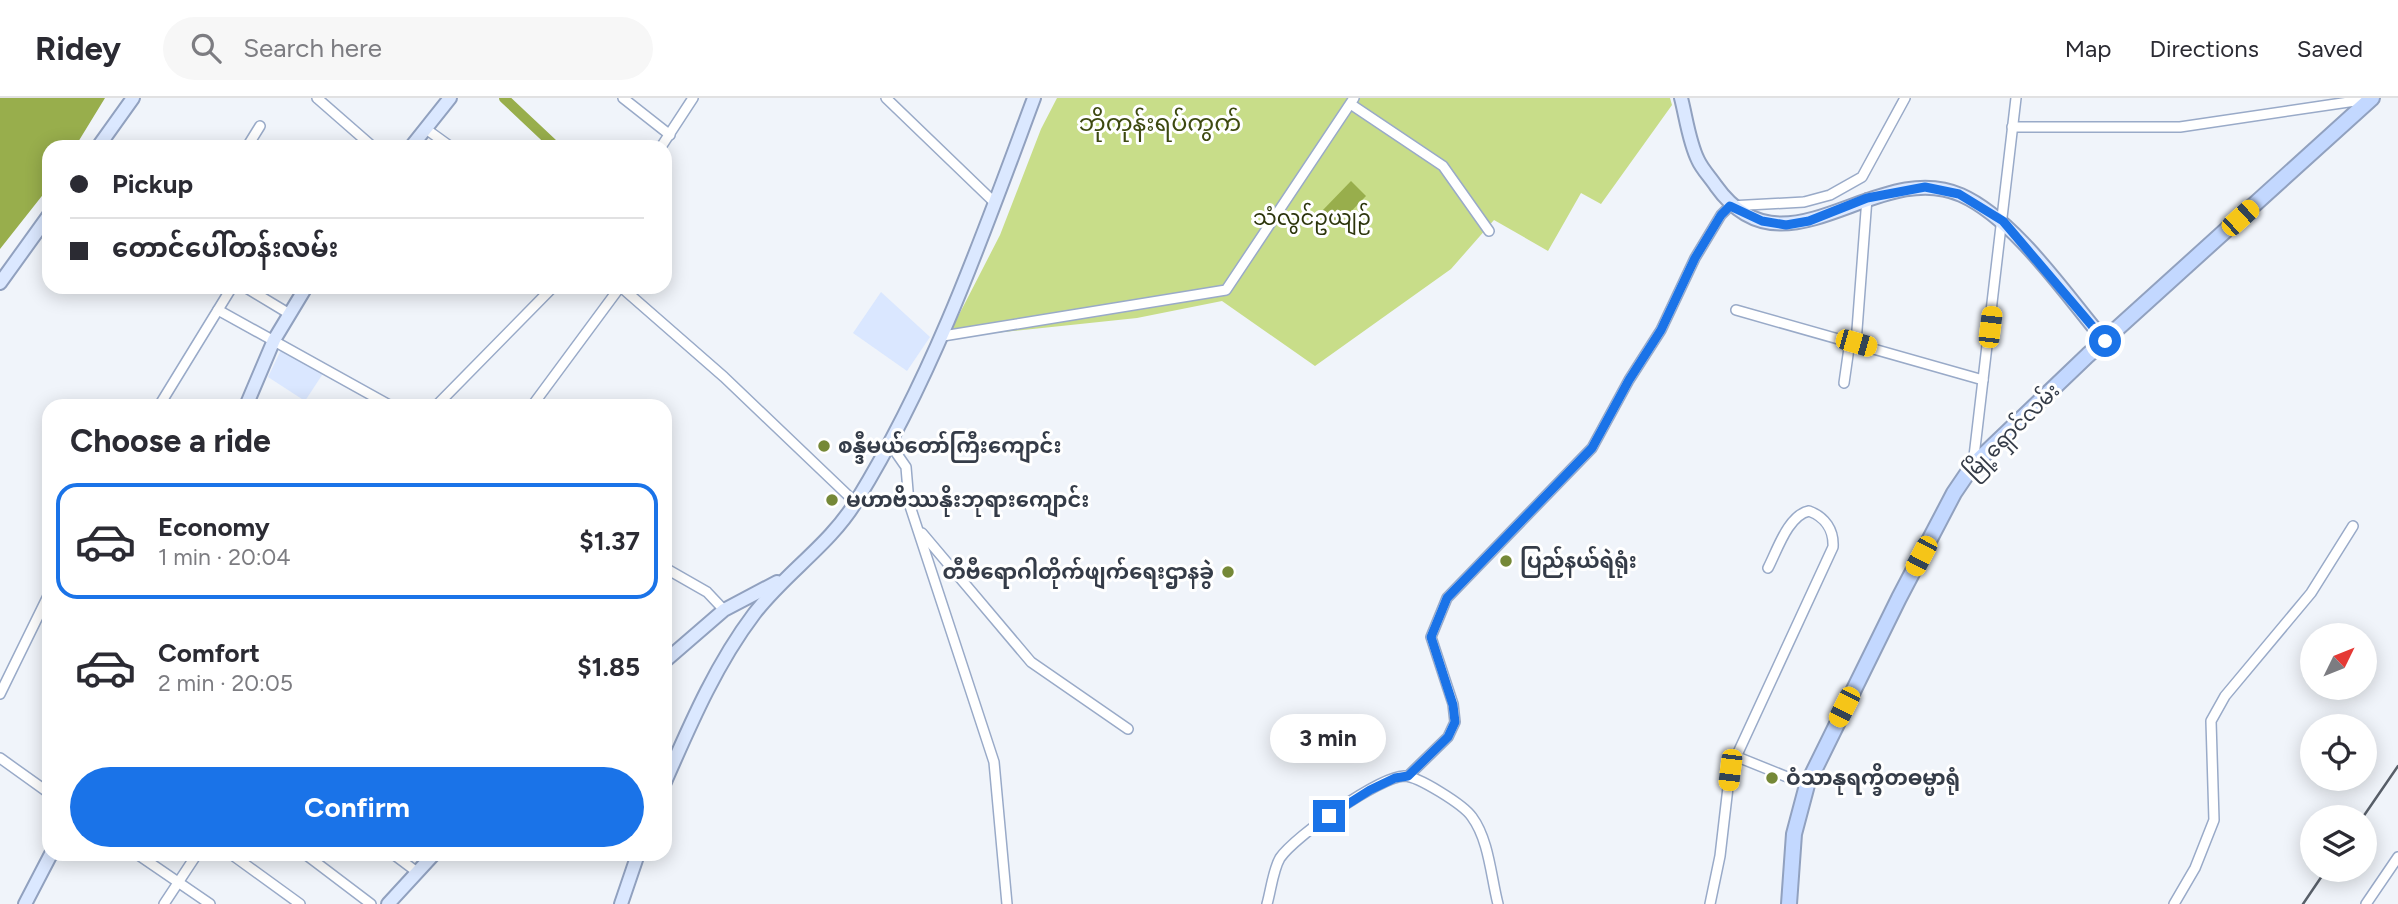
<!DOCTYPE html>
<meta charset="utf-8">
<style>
:root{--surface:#fff;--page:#f7f7f7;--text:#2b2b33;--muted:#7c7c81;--line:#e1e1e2;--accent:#1a73e8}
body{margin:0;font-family:Figtree,"Noto Sans Myanmar",sans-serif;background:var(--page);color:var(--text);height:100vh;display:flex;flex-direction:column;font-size:26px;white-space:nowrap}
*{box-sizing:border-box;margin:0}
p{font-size:23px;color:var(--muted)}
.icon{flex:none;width:38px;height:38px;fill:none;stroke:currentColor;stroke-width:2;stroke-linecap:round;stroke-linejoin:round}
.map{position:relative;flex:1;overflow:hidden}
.drawer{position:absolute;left:42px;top:301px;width:630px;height:462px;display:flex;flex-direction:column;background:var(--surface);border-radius:21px;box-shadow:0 4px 18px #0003}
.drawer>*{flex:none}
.hud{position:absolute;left:42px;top:42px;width:630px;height:154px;border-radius:21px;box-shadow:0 4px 18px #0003;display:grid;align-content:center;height:154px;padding:0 28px;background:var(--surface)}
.needle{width:46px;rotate:47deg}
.fabs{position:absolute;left:2300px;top:525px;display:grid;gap:14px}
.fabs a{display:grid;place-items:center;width:77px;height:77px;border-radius:50%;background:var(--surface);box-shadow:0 4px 18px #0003;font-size:35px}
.end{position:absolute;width:32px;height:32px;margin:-16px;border:9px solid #1a73e8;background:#fff;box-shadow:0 0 0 4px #fff}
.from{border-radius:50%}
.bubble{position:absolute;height:49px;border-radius:24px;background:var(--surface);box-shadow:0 4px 18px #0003;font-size:23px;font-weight:700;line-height:49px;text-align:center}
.car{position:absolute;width:21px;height:42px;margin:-21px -10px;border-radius:9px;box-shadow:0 0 5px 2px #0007;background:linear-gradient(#f5c518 24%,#345 0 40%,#f5c518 0 76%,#345 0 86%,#f5c518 0)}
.hud b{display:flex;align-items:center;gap:24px;height:66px;font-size:26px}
.hud b+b{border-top:2px solid var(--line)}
.hud i{width:18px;height:18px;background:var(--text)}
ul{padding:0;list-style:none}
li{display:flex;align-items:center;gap:21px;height:116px;margin:0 14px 10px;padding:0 14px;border:4px solid transparent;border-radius:21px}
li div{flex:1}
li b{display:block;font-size:26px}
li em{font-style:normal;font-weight:700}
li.active{border-color:var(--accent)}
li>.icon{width:63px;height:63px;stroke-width:1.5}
h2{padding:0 28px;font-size:32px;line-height:84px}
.button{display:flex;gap:14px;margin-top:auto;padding:14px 28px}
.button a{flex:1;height:80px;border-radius:42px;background:var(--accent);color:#fff;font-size:28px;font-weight:700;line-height:80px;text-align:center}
header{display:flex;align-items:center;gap:42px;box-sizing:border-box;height:98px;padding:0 35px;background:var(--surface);border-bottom:2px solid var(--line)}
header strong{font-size:33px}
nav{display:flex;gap:38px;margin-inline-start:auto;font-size:24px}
.search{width:490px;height:63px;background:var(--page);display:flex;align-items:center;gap:18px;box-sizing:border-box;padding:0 24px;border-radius:38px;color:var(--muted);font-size:26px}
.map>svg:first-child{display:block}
</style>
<header>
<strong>Ridey</strong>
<div class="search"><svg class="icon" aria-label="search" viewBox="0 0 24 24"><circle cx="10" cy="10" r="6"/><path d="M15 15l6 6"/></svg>Search here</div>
<nav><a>Map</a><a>Directions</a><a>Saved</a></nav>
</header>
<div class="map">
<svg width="2398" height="806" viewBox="0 0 2398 806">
<rect width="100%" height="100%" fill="#f0f4fa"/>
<!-- built -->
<g fill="#dae7ff">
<polygon points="881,194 930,239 907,273 853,235"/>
<polygon points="281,252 324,274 305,303 268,279"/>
</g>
<!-- green -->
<polygon fill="#c8dd89" points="1057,0 1670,0 1672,7 1601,106 1581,95 1548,153 1494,122 1451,171 1315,268 1222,203 1137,220 947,240 1000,137 1041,31"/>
<!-- water -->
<g fill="#98ae4c">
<polygon points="0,0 105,0 75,49 49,49 49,89 0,151"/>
<polygon points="1351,83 1366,98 1335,130 1320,115"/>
</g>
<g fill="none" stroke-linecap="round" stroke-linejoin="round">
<!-- canal -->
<polyline stroke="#98ae4c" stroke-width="10" points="504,0 556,49"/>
<!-- minor casing -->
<g stroke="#99aac8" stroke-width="12">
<g id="minor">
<polyline points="317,0 373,49"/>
<polyline points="623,0 670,37"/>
<polyline points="886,0 995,105"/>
<polyline points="1352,7 1443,68 1489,133"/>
<polyline points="2012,29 2180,29 2369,1"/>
<polyline points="426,31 451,49"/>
<polyline points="247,49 260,28"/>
<polyline points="661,49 693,0"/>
<polyline points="245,189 288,215"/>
<polyline points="621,189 724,279 856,405"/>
<polyline points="218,212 391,308"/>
<polyline points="1736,212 1983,282"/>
<polyline points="943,238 1226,192 1354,0"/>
<polyline points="1856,245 1867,100"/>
<polyline points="1844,285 1850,243"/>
<polyline points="159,308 232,189"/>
<polyline points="436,308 553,189"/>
<polyline points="532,308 620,189"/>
<polyline points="890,346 906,369 909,405 994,664 1007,806"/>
<polyline points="1973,367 2016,0"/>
<polyline points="922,435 1031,564 1128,631"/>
<polyline points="665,470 707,494 724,512"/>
<polyline points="0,596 49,496"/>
<polyline points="1735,658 1807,687"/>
<polyline points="0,660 49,695"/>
<polyline points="1408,678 1448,639 1455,624 1453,606 1431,539 1447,500 1592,350 1629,282 1661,232 1695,160 1721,117 1730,108 1804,104 1830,97 1862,79 1905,0"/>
<polyline points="137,756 210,806"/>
<polyline points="231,756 300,806"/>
<polyline points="305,756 371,806"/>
<polyline points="393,756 417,774"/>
<polyline points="164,806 197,756"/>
<path d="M1267 806C1271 792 1273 772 1280 760 1295 738 1379 679 1404 678 1418 678 1464 707 1472 719 1489 742 1491 779 1498 806"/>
<path d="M1710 806 1720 758 1730 672 1833 449C1834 432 1825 419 1809 413 1788 417 1777 453 1768 470"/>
<polyline points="2174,806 2195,770 2214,722 2211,623 2225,598 2311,495 2353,428"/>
<polyline points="2366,806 2398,759"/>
</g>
</g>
<!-- major casing -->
<g stroke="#91a1bf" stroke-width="16">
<g id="major">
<path d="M1681 0C1686 19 1689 44 1698 62 1702 71 1710 79 1716 88 1785 185 1876 59 1961 97 2015 121 2066 197 2105 243"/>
<polyline points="98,49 133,0"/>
<polyline points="411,49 450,0"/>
<polyline points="0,185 49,117"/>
<polyline points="246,308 274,242 306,189"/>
<polyline points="665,563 724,512 777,484"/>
<path d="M665 684C690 627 716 566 754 516 785 475 830 447 857 402 934 277 983 137 1034 0"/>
<polyline points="25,806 51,756"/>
<polyline points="388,806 434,756"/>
<polyline points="621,806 638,756"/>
</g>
</g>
<!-- highway casing -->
<g stroke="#91a1bf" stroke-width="18">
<polyline id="highway" points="1789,806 1794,736 1807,687 1899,500 1954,395 1973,367 2088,257 2372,0"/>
</g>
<!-- minor -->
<use href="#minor" stroke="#fff" stroke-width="9"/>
<!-- major -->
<use href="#major" stroke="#dbe8ff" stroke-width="12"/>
<!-- highway -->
<use href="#highway" stroke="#c3d8ff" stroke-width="14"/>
<!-- rail -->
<g stroke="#585f69" stroke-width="2.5">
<polyline points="2363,719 2398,668"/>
<polyline points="2303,806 2326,772"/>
</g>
</g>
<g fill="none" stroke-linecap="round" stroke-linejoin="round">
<!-- route -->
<polyline stroke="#1a73e8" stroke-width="9" points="1329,718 1370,692 1395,680 1408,678 1448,639 1455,624 1453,607 1431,539 1447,500 1592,350 1629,282 1661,232 1695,160 1721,117 1730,108 1762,123 1786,127 1809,123 1867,100 1925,89 1959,96 2003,123 2105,243"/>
</g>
<!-- markers -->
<g fill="#758837" stroke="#fff" stroke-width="2.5">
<circle cx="824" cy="348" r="7"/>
<circle cx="832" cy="402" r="7"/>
<circle cx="1506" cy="463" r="7"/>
<circle cx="1228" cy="474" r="7"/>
<circle cx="1772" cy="680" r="7"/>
</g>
<g text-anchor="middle" stroke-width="6" stroke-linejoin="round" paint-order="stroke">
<!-- park labels -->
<g font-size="21" fill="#2c350b" stroke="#fff">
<text x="1312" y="127">သံလွင်ဥယျဉ်</text>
</g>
<!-- street labels -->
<g font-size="21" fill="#353c48" stroke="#fff">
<text transform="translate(2012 333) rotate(-45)" y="7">မြို့ရှောင်လမ်း</text>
</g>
<!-- poi labels -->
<g font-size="21" font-weight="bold" fill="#353c48" stroke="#fff" text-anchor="start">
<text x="838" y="355">စန္ဒီမယ်တော်ကြီးကျောင်း</text>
<text x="846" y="409">မဟာဗိဿနိုးဘုရားကျောင်း</text>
<text x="1520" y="470">ပြည်နယ်ရဲရုံး</text>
<text x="1214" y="481" text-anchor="end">တီဗီရောဂါတိုက်ဖျက်ရေးဌာနခွဲ</text>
<text x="1786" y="687">ဝံသာနုရက္ခိတဓမ္မာရုံ</text>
</g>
<!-- quarter labels -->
<g font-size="24" fill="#3d4910" stroke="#fff">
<text x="1160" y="33">ဘိုကုန်းရပ်ကွက်</text>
</g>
</g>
</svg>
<div class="fabs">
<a><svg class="needle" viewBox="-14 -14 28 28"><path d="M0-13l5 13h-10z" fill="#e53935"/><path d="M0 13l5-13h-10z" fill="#7c7c81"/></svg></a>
<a><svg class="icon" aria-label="locate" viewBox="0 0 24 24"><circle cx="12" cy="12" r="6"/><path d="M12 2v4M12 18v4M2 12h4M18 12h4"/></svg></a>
<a><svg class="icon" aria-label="layers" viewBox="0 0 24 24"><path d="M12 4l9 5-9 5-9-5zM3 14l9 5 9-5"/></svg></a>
</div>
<i class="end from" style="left:2105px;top:243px"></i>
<i class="end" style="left:1329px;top:718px"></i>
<div class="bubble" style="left:1270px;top:616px;width:116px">3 min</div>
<i class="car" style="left:2240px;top:120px;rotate:48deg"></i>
<i class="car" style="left:1990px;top:229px;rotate:7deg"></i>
<i class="car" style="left:1856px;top:245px;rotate:106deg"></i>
<i class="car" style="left:1921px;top:458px;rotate:208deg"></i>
<i class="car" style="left:1844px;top:609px;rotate:207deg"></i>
<i class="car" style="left:1730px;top:672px;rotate:187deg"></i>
<div class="hud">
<b><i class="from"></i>Pickup</b>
<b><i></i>တောင်ပေါ်တန်းလမ်း</b>
</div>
<section class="drawer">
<h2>Choose a ride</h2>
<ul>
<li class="active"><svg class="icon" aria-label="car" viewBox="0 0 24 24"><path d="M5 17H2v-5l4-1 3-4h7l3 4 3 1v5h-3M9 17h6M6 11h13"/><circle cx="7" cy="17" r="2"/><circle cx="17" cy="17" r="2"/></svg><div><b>Economy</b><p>1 min · 20:04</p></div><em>$1.37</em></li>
<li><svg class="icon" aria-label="car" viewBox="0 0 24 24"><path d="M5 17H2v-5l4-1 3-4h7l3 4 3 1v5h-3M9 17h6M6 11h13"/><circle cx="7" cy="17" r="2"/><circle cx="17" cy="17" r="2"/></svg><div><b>Comfort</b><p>2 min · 20:05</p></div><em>$1.85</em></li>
</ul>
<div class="button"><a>Confirm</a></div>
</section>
</div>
